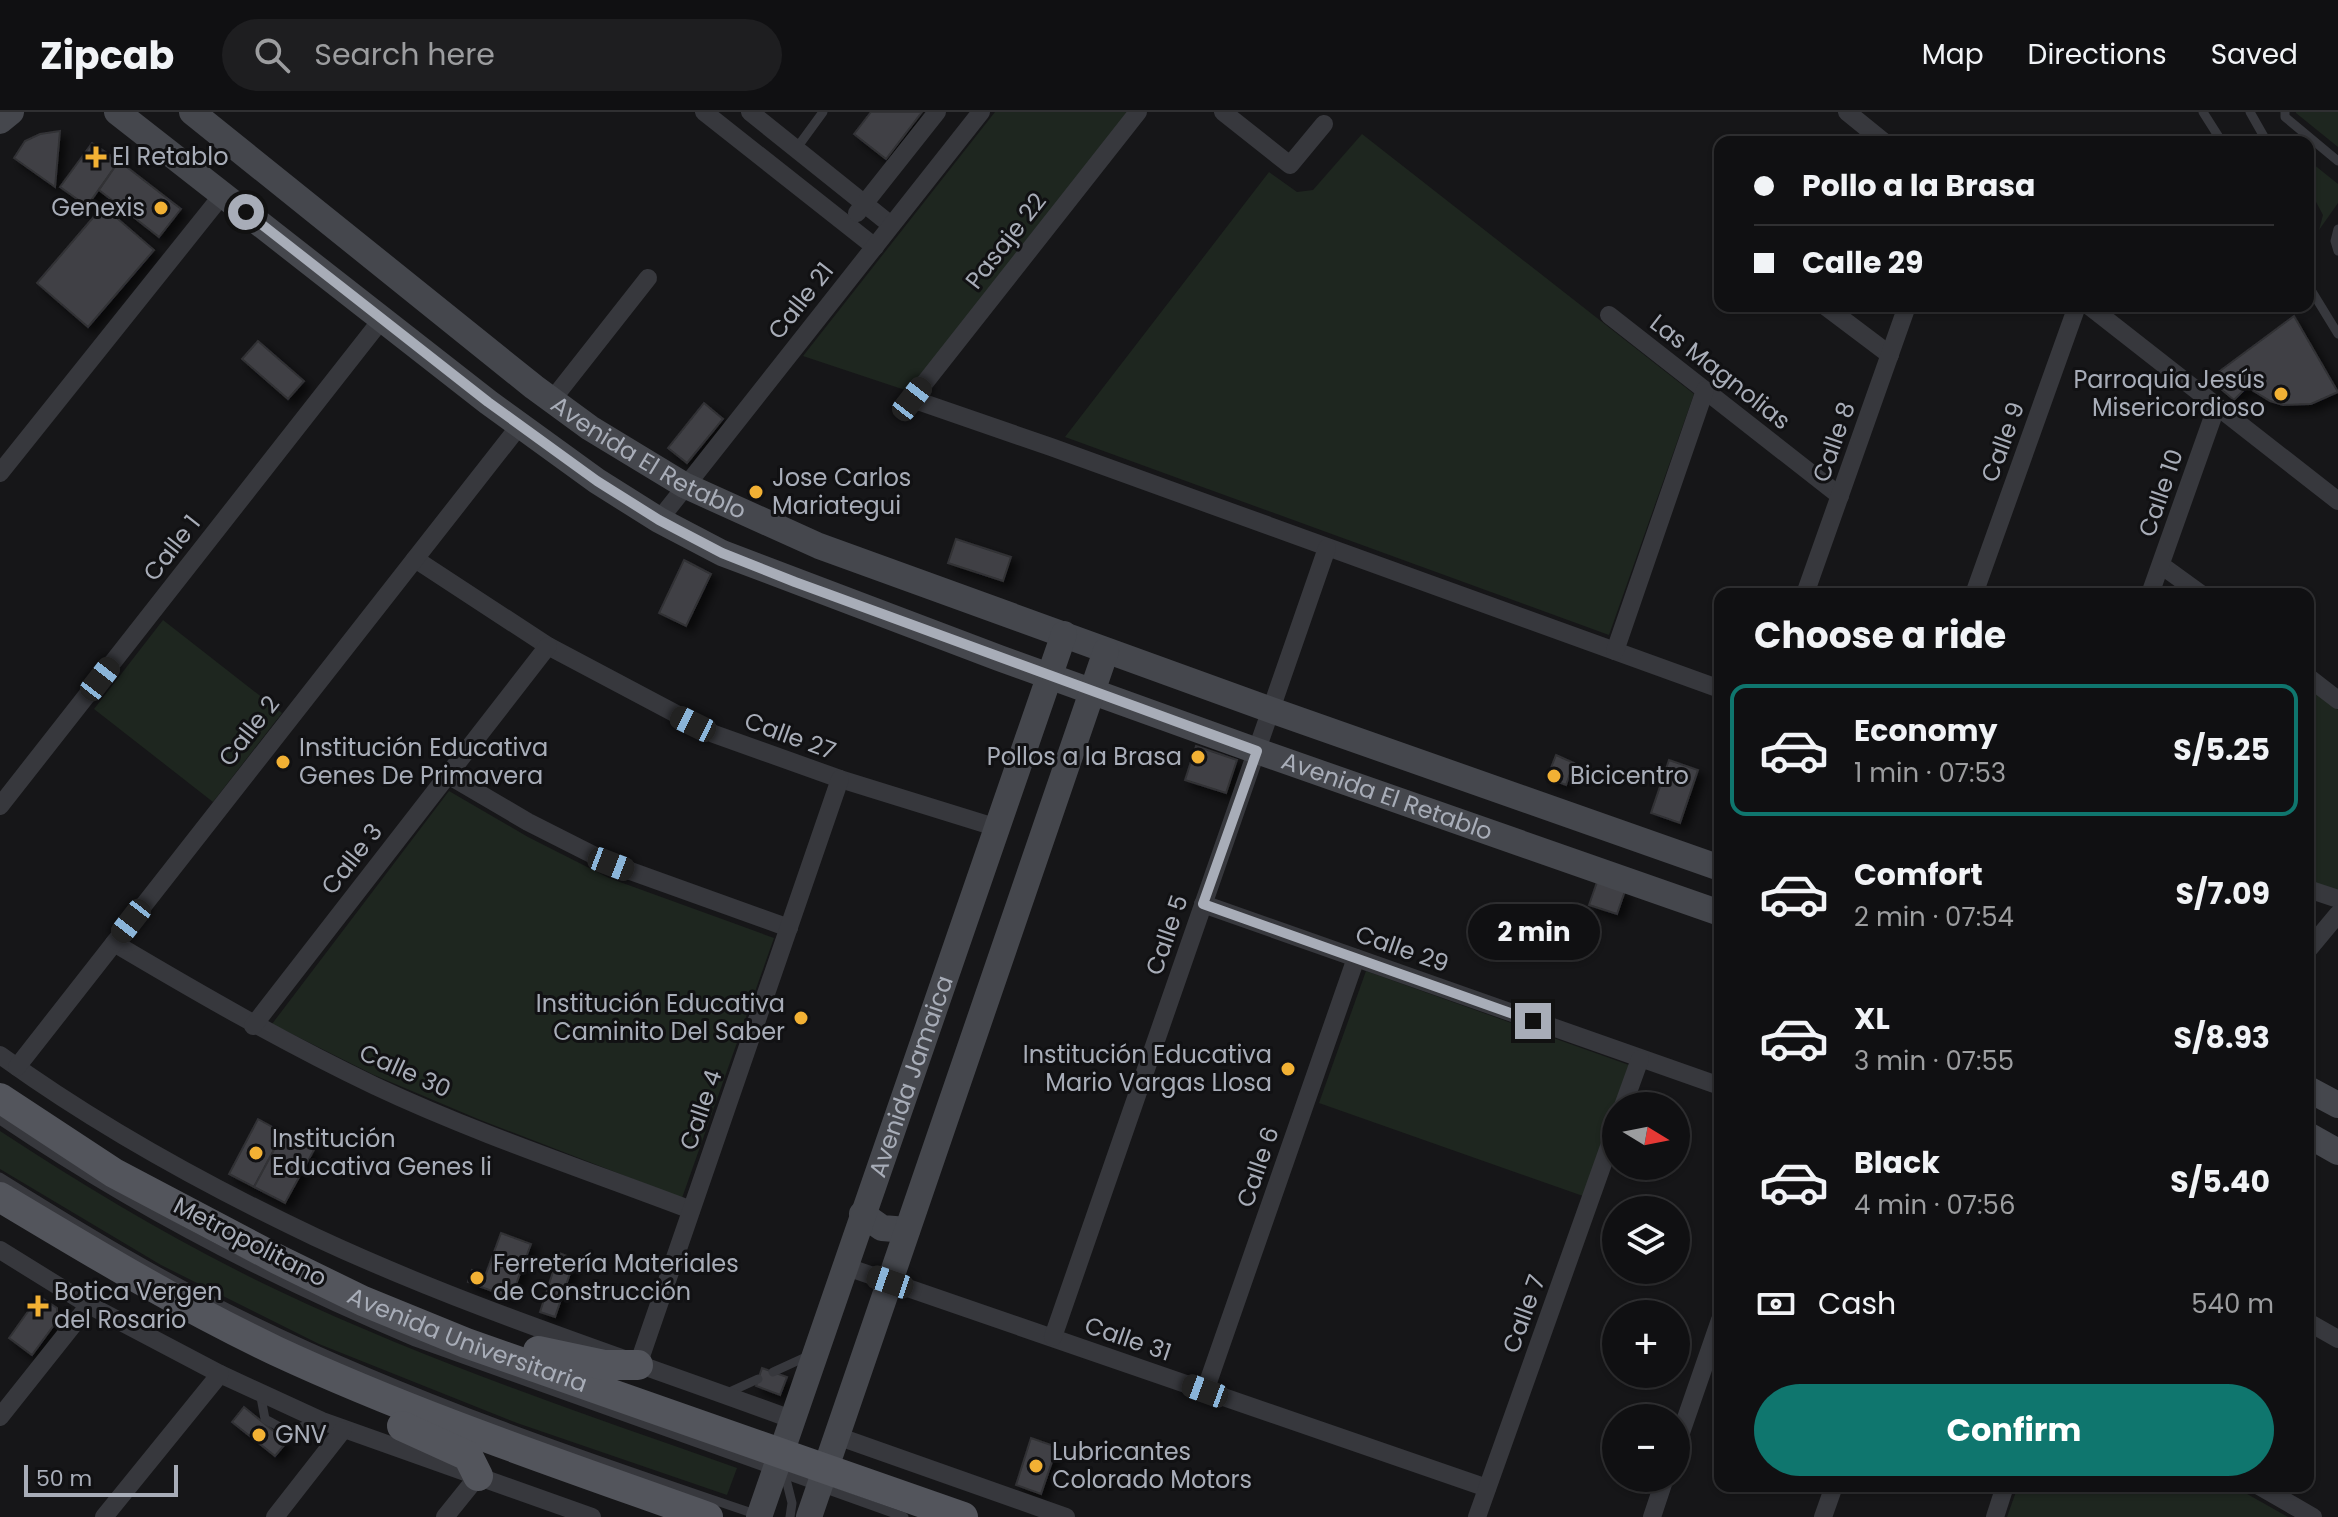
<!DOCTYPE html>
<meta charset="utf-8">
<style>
:root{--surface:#101012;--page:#1e1e20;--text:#f1f3f6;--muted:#9c9d9f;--line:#303032;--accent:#0f766e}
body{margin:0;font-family:Poppins,sans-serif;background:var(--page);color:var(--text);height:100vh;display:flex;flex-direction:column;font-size:30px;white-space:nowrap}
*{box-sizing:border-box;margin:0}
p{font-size:26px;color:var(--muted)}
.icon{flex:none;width:44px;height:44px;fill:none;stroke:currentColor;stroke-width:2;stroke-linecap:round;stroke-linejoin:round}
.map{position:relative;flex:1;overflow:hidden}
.sheet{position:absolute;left:1714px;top:476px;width:600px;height:904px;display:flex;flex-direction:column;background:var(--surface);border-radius:16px;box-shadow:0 2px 6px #0004,0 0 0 2px var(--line)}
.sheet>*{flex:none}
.guide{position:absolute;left:1714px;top:24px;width:600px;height:176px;border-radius:16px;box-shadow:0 2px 6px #0004,0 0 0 2px var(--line);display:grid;align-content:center;height:176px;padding:0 40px;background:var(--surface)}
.needle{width:52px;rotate:100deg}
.controls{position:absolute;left:1602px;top:980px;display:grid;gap:16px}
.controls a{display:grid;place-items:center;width:88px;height:88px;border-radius:50%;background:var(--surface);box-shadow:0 2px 6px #0004,0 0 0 2px var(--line);font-size:40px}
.scale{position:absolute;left:24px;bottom:20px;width:154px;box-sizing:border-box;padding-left:8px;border:4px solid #a8adb8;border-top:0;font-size:22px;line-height:28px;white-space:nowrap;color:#a8adb8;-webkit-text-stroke:6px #111113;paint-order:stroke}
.end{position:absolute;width:36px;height:36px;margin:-18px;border:10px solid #a8adb8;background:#111;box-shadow:0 0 0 4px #111}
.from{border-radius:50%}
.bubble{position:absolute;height:56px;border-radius:28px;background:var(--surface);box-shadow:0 2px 6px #0004,0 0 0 2px var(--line);font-size:26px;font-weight:700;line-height:56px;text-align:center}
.car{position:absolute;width:24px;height:48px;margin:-24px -12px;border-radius:10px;box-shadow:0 0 6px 2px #0007;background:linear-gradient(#222 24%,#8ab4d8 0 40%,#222 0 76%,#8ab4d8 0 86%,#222 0)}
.guide b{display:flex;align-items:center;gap:28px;height:76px;font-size:30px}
.guide b+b{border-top:2px solid var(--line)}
.guide i{width:20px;height:20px;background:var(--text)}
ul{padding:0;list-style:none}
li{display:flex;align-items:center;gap:24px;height:132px;margin:0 16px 12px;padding:0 24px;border:4px solid transparent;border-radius:16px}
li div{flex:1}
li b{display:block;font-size:30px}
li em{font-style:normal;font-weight:700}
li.on{border-color:var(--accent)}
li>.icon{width:72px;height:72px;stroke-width:1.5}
h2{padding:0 40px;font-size:36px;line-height:96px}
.pay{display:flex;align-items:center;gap:20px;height:88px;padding:0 40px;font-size:30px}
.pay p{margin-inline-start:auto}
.action{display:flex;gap:16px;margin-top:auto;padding:16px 40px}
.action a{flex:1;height:92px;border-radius:48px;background:var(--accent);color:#fff;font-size:32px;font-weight:700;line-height:92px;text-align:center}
header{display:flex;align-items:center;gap:48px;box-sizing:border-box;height:112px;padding:0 40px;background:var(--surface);border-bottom:2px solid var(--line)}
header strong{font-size:38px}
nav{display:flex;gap:44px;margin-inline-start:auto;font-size:28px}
.search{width:560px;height:72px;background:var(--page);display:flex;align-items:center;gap:20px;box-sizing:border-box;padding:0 28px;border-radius:44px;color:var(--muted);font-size:30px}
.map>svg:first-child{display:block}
</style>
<header>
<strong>Zipcab</strong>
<div class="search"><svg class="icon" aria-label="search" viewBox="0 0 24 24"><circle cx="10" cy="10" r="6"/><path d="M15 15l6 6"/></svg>Search here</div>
<nav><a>Map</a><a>Directions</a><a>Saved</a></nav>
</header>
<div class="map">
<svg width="2338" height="1405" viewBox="0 0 2338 1405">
<defs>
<filter id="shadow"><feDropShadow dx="6" dy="6" stdDeviation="4" flood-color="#0009"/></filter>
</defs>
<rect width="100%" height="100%" fill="#161618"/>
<!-- green -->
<g fill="#1e261f">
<polygon points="995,0 1130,0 911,280 803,244"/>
<polygon points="2338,0 2338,35 2296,1 2296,0"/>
<polygon points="1362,22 1694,282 1609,523 1065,325 1269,60 1297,80 1313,78"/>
<polygon points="2308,48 2338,72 2338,91 2319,118 2323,103 2308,75"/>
<polygon points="163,508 282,601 213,690 94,597"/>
<polygon points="2308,574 2338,598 2338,780 2308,776"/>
<polygon points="449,679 528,725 609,766 774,826 682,1086 478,1007 374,963 272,912"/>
<polygon points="1366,859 1629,953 1583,1084 1319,991"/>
<path d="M0 1019C90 1078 182 1133 279 1179 427 1249 583 1302 737 1356L727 1383 517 1311 319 1232 161 1153 0 1057Z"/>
<polygon points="2018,1374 2233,1374 2288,1405 2007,1405"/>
</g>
<!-- building -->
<g fill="#404145" stroke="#303034" stroke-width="2" filter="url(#shadow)">
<polygon points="871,0 922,0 886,47 854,22"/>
<polygon points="60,19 55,75 14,46 25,29 40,22"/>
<polygon points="92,31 119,49 87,94 60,75"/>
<polygon points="119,49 181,97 159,125 99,78"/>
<polygon points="103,94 154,138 88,215 37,171"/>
<polygon points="2294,204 2338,280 2311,292 2283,293 2270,289 2247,275 2234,288 2209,267"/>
<polygon points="258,229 304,269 288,287 242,247"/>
<polygon points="704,291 723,307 687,351 668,336"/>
<polygon points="956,427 1011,445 1003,469 948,451"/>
<polygon points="684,448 711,462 686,514 659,501"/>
<polygon points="1196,634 1237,648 1226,681 1185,668"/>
<polygon points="1556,643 1574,651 1566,673 1547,666"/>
<polygon points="1669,648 1698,658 1680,711 1651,701"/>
<polygon points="1597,770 1625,779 1617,802 1589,793"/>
<polygon points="258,1007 283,1021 254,1075 229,1062"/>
<polygon points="283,1021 314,1038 285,1091 254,1075"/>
<polygon points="501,1121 531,1132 511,1186 481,1175"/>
<polygon points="559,1141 575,1147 555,1205 540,1200"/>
<polygon points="472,1158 486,1163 481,1175 468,1170"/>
<polygon points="39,1184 57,1196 57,1209 32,1243 9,1226"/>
<polygon points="762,1256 787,1265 780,1283 756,1274"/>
<polygon points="244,1295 287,1330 275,1344 232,1310"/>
<polygon points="1031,1326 1057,1335 1041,1382 1016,1373"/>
</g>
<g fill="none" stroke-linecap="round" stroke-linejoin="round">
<!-- lane -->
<g stroke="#37383d" stroke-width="9">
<polyline points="2203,0 2222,30"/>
<polyline points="2250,0 2267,30"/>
<polyline points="2285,0 2285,5 2338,49"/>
<polyline points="796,37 823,0"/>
<polyline points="2338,117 2335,129 2338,139"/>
<polyline points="2308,173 2338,222"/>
<path d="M0 1008C131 1097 269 1169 415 1230L904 1405"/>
<path d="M0 1065C80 1115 162 1165 248 1206 412 1286 586 1345 758 1403"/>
<polyline points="773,1260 808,1244"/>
<polyline points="260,1280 265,1307 287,1319 318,1310"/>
<polyline points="725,1282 758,1267"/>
<polyline points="785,1363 792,1391 790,1405"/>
</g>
<!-- street -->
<g stroke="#37383d" stroke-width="18">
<polyline points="704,0 875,135"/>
<polyline points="750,0 891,113"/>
<polyline points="1138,0 912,287 1051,335 1720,577"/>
<polyline points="1223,0 1290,53 1324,12"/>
<polyline points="1847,0 1884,30"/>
<polyline points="857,101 937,0"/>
<polyline points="1825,194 1890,243"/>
<polyline points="2089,194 2338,389"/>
<polyline points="1609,203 1840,384"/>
<polyline points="552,288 648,166"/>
<polyline points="0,361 223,82"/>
<polyline points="659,408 981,0"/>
<polyline points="415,447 548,534 714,622 840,667 998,716"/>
<polyline points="2161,453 2201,482"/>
<polyline points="1805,482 1907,194"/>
<polyline points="1974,482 2077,194"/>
<polyline points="2150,482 2216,296"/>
<polyline points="1615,539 1705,278"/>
<polyline points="2308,565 2338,588"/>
<polyline points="448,663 528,710 611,752 789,816"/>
<polyline points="0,694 382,207"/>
<polyline points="2308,777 2338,787"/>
<polyline points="1203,792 1720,974"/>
<path d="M114 831C200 882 285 931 375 974 477 1022 586 1058 691 1098"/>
<polyline points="2308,838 2338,802"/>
<polyline points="253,914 548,534"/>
<path d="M0 943C98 1014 205 1073 315 1125 469 1197 632 1248 791 1307"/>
<polyline points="17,955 520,313"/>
<polyline points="1623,994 1640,947"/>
<polyline points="0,1138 89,1193 220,1262 322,1309 592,1405"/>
<polyline points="844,1154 1487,1376"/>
<polyline points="2308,1210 2338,1227"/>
<polyline points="1053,1225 1327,436"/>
<polyline points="638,1253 840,667"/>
<polyline points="1205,1279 1356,846"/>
<polyline points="0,1305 89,1193"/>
<polyline points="837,1324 1066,1405"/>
<polyline points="1676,1335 1720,1208"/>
<polyline points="2259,1374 2313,1405"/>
<polyline points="104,1405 220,1262"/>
<polyline points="275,1405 343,1318"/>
<polyline points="445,1405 478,1364"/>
<polyline points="1477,1405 1616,1015"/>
<polyline points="1652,1405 1665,1366"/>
<polyline points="1823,1405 1834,1374"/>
<polyline points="1995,1405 2005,1374"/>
</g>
<!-- secondary -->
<g stroke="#45474d" stroke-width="26">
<path id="s1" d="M117 0 488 290 597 369 659 408 722 441 999 546 1257 639 1720 801"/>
<path id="s2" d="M192 0 534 275 590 316 684 373 819 434 1271 598 1720 756"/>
<polyline points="0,9 11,0"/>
<polyline points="2308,977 2338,993"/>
<polyline points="2308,1023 2338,1040"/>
<polyline points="862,1102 882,1116 907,1118"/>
<path id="s3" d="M759 1405 1064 522"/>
<polyline points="809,1405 1106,539"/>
</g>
<!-- primary -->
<g stroke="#53555c" stroke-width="30">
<path id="s4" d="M0 986 114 1061 277 1147 363 1189 466 1231 963 1405"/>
<path d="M0 1085C90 1139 181 1194 276 1239 416 1304 563 1353 708 1405"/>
<polyline points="538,1239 604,1253 638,1253"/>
<polyline points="402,1314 468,1344 478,1364"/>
</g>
</g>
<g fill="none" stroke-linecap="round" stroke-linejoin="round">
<!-- route -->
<polyline stroke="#a8adb8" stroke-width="10" points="246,100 488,290 597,369 659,408 722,441 795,470 1257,639 1203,792 1533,909"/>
</g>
<!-- markers -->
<g fill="#f2b134" stroke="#111113" stroke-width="3">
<path d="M92 33h8v8h8v8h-8v8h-8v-8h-8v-8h8z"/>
<circle cx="161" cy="96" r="8"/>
<circle cx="2281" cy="282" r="8"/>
<circle cx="756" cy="380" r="8"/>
<circle cx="1198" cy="645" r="8"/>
<circle cx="283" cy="650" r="8"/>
<circle cx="1554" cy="664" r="8"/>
<circle cx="801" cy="906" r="8"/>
<circle cx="1288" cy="957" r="8"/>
<circle cx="256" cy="1041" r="8"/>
<circle cx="477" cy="1166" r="8"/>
<path d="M34 1182h8v8h8v8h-8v8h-8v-8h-8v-8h8z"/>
<circle cx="259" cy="1323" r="8"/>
<circle cx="1036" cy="1354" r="8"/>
</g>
<g text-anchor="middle" stroke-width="6" stroke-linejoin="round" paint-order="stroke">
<!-- poi labels -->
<g font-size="24" fill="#a8adb8" stroke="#111113" text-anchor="start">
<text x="112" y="53">El Retablo</text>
<text x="145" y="104" text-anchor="end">Genexis</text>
<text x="2265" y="276" text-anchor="end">Parroquia Jesús<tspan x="2265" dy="28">Misericordioso</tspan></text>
<text x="772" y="374">Jose Carlos<tspan x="772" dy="28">Mariategui</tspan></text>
<text x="299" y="644">Institución Educativa<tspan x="299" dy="28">Genes De Primavera</tspan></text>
<text x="1182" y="653" text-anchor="end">Pollos a la Brasa</text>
<text x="1570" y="672">Bicicentro</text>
<text x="785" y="900" text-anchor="end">Institución Educativa<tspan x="785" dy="28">Caminito Del Saber</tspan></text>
<text x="1272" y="951" text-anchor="end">Institución Educativa<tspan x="1272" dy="28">Mario Vargas Llosa</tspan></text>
<text x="272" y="1035">Institución<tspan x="272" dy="28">Educativa Genes Ii</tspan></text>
<text x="493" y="1160">Ferretería Materiales<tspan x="493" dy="28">de Construcción</tspan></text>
<text x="54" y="1188">Botica Vergen<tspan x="54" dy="28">del Rosario</tspan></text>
<text x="275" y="1331">GNV</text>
<text x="1052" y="1348">Lubricantes<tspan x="1052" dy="28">Colorado Motors</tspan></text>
</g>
<!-- street labels -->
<g font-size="24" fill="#a8adb8" stroke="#111113">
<text transform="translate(1006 129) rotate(-52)" y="8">Pasaje 22</text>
<text transform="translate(801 189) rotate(-52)" y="8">Calle 21</text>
<text transform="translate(1720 260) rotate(38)" y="8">Las Magnolias</text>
<text transform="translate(1834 330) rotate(-71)" y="8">Calle 8</text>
<text transform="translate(2003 330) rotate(-70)" y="8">Calle 9</text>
<text dy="8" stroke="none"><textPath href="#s2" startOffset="574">Avenida El Retablo</textPath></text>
<text transform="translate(2161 381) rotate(-71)" y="8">Calle 10</text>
<text transform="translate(172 436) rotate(-52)" y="8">Calle 1</text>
<text transform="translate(249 619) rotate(-52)" y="8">Calle 2</text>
<text transform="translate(790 624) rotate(20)" y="8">Calle 27</text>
<text dy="8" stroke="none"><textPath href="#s1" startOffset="1458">Avenida El Retablo</textPath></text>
<text transform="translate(352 747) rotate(-52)" y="8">Calle 3</text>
<text transform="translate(1167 823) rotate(-71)" y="8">Calle 5</text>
<text transform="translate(1402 837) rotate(19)" y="8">Calle 29</text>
<text transform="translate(405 959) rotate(24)" y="8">Calle 30</text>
<text dy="8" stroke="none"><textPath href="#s3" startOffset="466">Avenida Jamaica</textPath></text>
<text transform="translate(701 998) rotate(-71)" y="8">Calle 4</text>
<text transform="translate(1258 1055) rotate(-71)" y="8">Calle 6</text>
<text transform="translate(250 1130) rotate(27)" y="8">Metropolitano</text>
<text transform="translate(1524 1202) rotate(-70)" y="8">Calle 7</text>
<text dy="8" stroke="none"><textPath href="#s4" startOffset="528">Avenida Universitaria</textPath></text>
<text transform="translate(1128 1227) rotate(19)" y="8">Calle 31</text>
</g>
</g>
</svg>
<div class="controls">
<a><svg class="needle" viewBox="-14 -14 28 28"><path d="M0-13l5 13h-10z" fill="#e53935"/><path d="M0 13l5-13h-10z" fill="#9c9d9f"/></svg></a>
<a><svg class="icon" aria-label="layers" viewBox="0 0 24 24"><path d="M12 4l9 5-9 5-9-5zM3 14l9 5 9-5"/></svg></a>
<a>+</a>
<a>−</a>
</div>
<div class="scale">50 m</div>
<i class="end from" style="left:246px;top:100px"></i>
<i class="end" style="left:1533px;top:909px"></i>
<div class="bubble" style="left:1468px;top:792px;width:132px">2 min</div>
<i class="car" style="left:912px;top:287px;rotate:38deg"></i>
<i class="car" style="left:100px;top:567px;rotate:38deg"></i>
<i class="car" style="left:693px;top:612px;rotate:296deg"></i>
<i class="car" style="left:611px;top:752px;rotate:111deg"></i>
<i class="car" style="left:131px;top:809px;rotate:218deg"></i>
<i class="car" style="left:890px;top:1170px;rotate:289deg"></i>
<i class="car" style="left:1205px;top:1279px;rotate:290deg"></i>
<div class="guide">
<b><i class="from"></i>Pollo a la Brasa</b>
<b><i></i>Calle 29</b>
</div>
<section class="sheet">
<h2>Choose a ride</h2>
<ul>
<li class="on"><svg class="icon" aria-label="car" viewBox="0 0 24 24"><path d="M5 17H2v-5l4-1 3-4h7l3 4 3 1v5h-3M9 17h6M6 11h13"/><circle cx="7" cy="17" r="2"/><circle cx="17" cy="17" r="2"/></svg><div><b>Economy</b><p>1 min · 07:53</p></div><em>S/5.25</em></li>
<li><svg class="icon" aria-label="car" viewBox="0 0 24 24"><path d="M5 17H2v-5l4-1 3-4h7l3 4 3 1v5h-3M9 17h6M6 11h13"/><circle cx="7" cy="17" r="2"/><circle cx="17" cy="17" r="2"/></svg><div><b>Comfort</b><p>2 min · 07:54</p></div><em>S/7.09</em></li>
<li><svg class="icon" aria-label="car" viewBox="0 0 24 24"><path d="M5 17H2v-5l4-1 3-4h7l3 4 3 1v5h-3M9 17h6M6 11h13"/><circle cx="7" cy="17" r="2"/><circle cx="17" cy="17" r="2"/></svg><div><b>XL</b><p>3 min · 07:55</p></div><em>S/8.93</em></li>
<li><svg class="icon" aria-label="car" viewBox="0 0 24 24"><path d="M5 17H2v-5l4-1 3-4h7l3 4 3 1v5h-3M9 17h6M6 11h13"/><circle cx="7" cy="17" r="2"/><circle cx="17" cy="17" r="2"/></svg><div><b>Black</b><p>4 min · 07:56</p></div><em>S/5.40</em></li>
</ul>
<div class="pay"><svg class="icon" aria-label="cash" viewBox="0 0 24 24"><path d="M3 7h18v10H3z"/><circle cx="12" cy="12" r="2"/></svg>Cash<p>540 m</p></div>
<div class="action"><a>Confirm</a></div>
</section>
</div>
